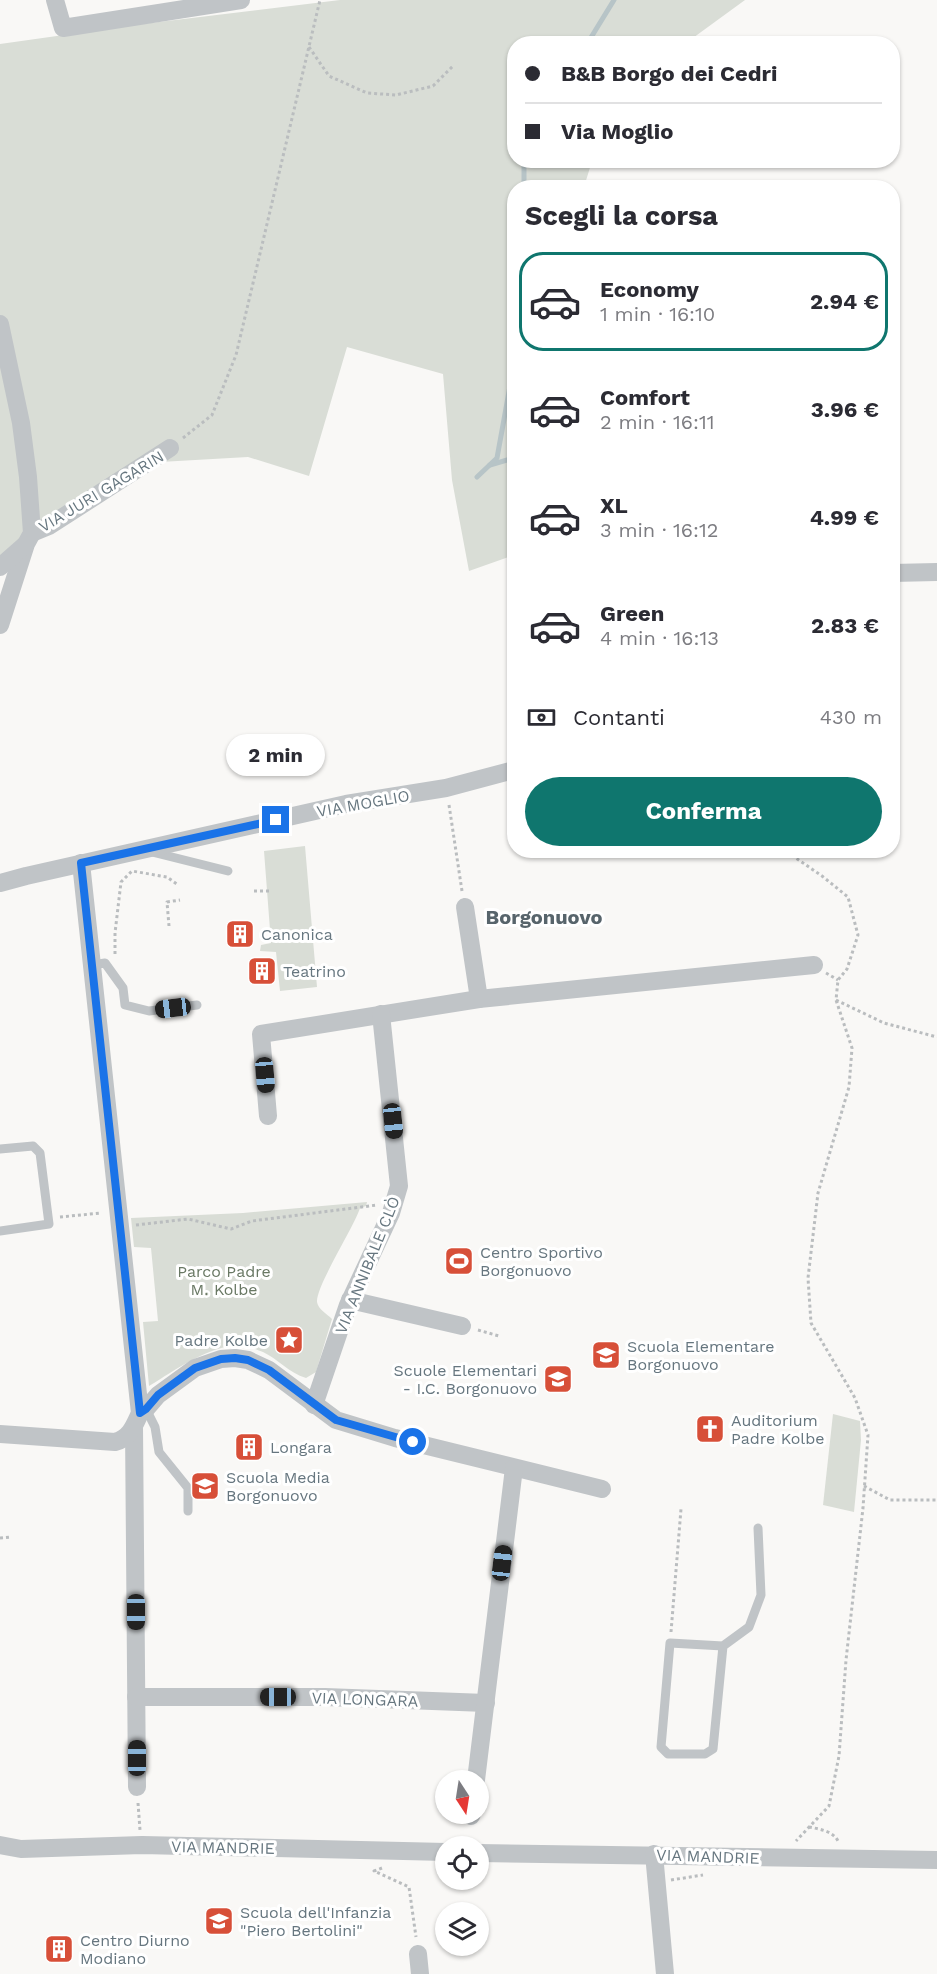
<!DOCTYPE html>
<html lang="it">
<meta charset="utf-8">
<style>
:root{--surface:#fff;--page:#f7f7f7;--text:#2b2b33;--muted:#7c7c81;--line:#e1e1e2;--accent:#0f766e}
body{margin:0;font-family:"Work Sans",sans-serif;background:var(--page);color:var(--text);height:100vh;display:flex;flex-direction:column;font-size:22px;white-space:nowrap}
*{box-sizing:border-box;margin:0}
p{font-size:20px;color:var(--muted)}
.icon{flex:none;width:33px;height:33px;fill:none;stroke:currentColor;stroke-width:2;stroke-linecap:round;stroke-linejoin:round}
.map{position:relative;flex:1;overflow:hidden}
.panel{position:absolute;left:507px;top:180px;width:393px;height:678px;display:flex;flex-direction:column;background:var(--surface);border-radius:24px;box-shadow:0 2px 4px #0004}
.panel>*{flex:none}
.guide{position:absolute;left:507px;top:36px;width:393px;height:132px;border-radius:24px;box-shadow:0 2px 4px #0004;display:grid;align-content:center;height:132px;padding:0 18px;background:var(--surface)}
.needle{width:39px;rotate:168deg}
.controls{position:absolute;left:435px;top:1770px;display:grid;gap:12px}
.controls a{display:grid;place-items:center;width:54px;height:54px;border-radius:50%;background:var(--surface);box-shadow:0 2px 4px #0004;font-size:30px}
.end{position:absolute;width:27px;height:27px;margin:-14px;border:8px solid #1a73e8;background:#fff;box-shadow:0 0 0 3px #fff}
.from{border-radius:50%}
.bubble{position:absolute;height:42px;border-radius:21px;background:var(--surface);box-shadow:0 2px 4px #0004;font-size:20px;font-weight:700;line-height:42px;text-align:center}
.car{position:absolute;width:18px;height:36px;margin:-18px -9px;border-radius:8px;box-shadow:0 0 4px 2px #0007;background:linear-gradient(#222 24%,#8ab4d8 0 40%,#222 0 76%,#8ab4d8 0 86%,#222 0)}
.guide b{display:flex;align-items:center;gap:21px;height:57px;font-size:22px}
.guide b+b{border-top:2px solid var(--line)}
.guide i{width:15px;height:15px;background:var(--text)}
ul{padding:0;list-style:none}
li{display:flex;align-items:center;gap:18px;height:99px;margin:0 12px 9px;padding:0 6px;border:3px solid transparent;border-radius:24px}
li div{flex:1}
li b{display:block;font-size:22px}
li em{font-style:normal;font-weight:700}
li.on{border-color:var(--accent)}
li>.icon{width:54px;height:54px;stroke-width:1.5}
h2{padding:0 18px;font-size:27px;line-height:72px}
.pay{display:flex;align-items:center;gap:15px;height:66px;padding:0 18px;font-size:22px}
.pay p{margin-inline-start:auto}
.button{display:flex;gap:12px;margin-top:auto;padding:12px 18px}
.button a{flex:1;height:69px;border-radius:36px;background:var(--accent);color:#fff;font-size:24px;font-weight:700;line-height:69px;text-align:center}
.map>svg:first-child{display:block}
</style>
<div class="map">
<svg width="937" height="1974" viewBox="0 0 937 1974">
<rect width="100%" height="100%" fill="#f9f8f6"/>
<!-- green -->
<g fill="#d9ddd6">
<polygon points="340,0 745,0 686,43 514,44 514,160 592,161 584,187 514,188 514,555 469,571 452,480 443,374 347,347 309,476 248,457 160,462 0,557 0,44 142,24"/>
<polygon points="305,846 317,987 280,991 276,952 260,951 261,945 271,943 264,851"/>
<path d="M367 1202 366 1206 360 1208C353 1229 316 1286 317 1302 318 1309 327 1314 332 1319L316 1372 306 1378C289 1373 278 1359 263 1352 257 1350 247 1345 241 1345 207 1346 176 1370 149 1386L143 1322 158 1321 151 1248 134 1247 131 1218 243 1213Z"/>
<polygon points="833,1414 860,1421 861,1440 854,1512 823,1505"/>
</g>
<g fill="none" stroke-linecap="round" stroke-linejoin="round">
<!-- stream -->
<g stroke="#b7c4c7" stroke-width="5">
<polyline points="587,44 614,0"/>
<polyline points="524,160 524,188"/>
<polyline points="490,465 514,458"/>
<polyline points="477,477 497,458 514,364"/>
</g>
<!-- path -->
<g stroke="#babdbf" stroke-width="3" stroke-dasharray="3 3" stroke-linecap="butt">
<polyline points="309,47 329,76 367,93 396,95 433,86 453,66"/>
<polyline points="183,438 212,415 236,355 320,0"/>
<polyline points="449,805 462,891"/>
<polyline points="790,850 790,854 822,876 848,897 858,935 847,969 838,980 836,1000 852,1048 849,1087 818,1193 808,1278 811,1323 855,1398 868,1435 863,1508 846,1660 839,1756 829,1806 796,1841"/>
<polyline points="254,891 269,891"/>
<polyline points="169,926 167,902 180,900"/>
<polyline points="115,954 115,933 121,882 132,871 167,877 178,885"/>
<polyline points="826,973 838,980"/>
<polyline points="836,1000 884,1023 937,1037"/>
<polyline points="60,1217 101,1213"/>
<polyline points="136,1225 188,1219 231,1229 252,1221 377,1205"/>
<polyline points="478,1330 499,1336"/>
<polyline points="864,1486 890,1500 937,1500"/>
<polyline points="0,1538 11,1537"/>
<polyline points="671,1632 681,1509"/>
<polyline points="138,1803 140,1830"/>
<path d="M809 1827C819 1829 833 1831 838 1841"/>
<polyline points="382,1868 374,1871 409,1887 416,1937"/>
<polyline points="671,1880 703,1875"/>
</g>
<!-- service -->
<g stroke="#c0c4c7" stroke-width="9">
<polyline points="152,852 228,871"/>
<polyline points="92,965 105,963 123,988 125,1005 149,1011 197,1005"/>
<polyline points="0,1149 33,1146 40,1153 49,1224 0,1231"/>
<polyline points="146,1409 155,1427 159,1452 188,1488 188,1511"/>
<polyline points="723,1646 713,1749 705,1754 668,1754 661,1747 670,1643 723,1646 749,1627 761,1595 758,1528"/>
</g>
<!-- minor -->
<g stroke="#c0c4c7" stroke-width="18">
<polyline points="55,0 63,28 241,0"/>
<polyline points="0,324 21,423 28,477 32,533 26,544 0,625"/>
<polyline points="32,533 49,526 170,448"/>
<polyline points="0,567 25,545"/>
<polyline points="892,573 937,572"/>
<polyline points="0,883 26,876 346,804 446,788 514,770"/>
<polyline points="465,907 479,999"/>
<polyline points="268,1116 261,1034 479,999 814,965"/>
<polyline points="350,1300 462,1326"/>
<polyline points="314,1405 348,1305 391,1213 399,1186 381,1014"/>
<polyline points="140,1413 146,1409 158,1395 195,1368 221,1359 235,1358 248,1360 269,1370 336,1420 395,1438 602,1489"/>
<polyline points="134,1427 137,1787"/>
<path d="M0 1434 115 1442C130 1438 134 1426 140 1413L81 863"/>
<polyline points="136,1697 325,1697 486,1703"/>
<polyline points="476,1780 514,1468"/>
<polyline points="471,1816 472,1814"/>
<polyline points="0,1845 21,1849 142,1845 446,1852"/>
<polyline points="478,1853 937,1860"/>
<polyline points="654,1854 665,1974"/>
<polyline points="418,1954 420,1974"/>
</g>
</g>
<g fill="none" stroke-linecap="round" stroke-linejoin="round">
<!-- route -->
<polyline stroke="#1a73e8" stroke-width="8" points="276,820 81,863 140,1413 146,1409 158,1395 195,1368 221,1359 235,1358 248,1360 269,1370 336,1420 413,1442"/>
</g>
<!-- icons -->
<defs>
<g id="building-square" transform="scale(1.5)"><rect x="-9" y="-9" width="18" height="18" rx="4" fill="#d74f38" stroke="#fff"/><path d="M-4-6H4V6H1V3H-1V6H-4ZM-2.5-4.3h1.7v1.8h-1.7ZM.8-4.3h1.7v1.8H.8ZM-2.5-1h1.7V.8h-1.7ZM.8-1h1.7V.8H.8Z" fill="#fff"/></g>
<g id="stadium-square" transform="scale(1.5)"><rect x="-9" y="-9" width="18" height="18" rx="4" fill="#d74f38" stroke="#fff"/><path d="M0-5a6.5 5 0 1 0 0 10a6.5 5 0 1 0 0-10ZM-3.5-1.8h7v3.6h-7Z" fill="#fff"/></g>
<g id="sight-square" transform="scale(1.5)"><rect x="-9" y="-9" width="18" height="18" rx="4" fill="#d74f38" stroke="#fff"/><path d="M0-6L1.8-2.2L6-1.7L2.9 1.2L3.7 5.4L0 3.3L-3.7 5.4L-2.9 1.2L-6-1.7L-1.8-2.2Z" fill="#fff"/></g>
<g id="school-square" transform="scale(1.5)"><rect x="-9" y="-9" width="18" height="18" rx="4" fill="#d74f38" stroke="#fff"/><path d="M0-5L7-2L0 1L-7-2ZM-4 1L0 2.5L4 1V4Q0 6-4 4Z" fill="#fff"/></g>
<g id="church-square" transform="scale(1.5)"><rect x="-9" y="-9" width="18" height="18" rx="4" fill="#d74f38" stroke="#fff"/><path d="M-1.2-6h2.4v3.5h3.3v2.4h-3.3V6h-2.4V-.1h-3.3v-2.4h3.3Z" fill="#fff"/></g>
</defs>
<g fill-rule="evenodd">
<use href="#building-square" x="240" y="934"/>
<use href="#building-square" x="262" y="971"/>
<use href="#stadium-square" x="459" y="1261"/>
<use href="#sight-square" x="289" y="1340"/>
<use href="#school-square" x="606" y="1355"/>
<use href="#school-square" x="558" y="1379"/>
<use href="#church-square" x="710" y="1429"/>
<use href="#building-square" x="249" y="1447"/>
<use href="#school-square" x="205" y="1486"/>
<use href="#school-square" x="219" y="1921"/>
<use href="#building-square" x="59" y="1949"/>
</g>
<g text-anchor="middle" stroke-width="6" stroke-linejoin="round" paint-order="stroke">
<!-- street labels -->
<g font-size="16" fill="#66767f" stroke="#fff">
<text transform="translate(101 491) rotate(-31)" y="6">VIA JURI GAGARIN</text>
<text transform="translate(363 803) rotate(-10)" y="6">VIA MOGLIO</text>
<text transform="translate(367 1265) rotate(-68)" y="6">VIA ANNIBALE CLÒ</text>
<text transform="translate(365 1699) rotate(2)" y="6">VIA LONGARA</text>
<text transform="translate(223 1847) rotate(1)" y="6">VIA MANDRIE</text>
<text transform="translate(708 1856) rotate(2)" y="6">VIA MANDRIE</text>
</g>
<!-- poi labels -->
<g font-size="16" fill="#66767f" stroke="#fff" text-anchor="start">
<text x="261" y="940">Canonica</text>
<text x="283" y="977">Teatrino</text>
<text x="480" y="1258">Centro Sportivo<tspan x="480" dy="18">Borgonuovo</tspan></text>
<text x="268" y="1346" text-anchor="end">Padre Kolbe</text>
<text x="627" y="1352">Scuola Elementare<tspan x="627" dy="18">Borgonuovo</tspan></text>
<text x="537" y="1376" text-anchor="end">Scuole Elementari<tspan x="537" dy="18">- I.C. Borgonuovo</tspan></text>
<text x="731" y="1426">Auditorium<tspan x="731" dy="18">Padre Kolbe</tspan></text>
<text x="270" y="1453">Longara</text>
<text x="226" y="1483">Scuola Media<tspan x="226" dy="18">Borgonuovo</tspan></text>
<text x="240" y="1918">Scuola dell'Infanzia<tspan x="240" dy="18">"Piero Bertolini"</tspan></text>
<text x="80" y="1946">Centro Diurno<tspan x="80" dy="18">Modiano</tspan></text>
</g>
<!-- park labels -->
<g font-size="16" fill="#697864" stroke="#fff">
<text x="224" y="1277">Parco Padre<tspan x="224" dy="18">M. Kolbe</tspan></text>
</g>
<!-- quarter labels -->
<g font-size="20" font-weight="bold" fill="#57646b" stroke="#fff">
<text x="544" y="924">Borgonuovo</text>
</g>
</g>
</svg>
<div class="controls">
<a><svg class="needle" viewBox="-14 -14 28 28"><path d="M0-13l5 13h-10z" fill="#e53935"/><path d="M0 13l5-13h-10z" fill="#7c7c81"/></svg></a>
<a><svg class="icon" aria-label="locate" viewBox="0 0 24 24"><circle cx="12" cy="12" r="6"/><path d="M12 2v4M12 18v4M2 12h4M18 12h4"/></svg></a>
<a><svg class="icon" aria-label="layers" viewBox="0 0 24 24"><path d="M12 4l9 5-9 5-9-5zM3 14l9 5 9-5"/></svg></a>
</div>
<i class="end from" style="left:413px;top:1442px"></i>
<i class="end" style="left:276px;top:820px"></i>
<div class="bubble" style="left:226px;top:734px;width:99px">2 min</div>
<i class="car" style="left:173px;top:1008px;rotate:263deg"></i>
<i class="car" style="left:265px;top:1075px;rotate:175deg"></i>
<i class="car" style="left:393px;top:1121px;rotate:174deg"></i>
<i class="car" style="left:502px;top:1563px;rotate:7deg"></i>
<i class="car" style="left:136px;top:1612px;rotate:180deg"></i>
<i class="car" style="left:278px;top:1697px;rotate:270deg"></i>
<i class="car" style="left:137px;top:1758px;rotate:0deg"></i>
<div class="guide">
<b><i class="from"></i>B&amp;B Borgo dei Cedri</b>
<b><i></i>Via Moglio</b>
</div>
<section class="panel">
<h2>Scegli la corsa</h2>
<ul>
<li class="on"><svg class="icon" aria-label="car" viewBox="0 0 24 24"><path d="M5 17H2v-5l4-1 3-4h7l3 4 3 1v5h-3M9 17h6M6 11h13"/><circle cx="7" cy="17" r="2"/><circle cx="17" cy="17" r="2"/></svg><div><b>Economy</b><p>1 min · 16:10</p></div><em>2.94 €</em></li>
<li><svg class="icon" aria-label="car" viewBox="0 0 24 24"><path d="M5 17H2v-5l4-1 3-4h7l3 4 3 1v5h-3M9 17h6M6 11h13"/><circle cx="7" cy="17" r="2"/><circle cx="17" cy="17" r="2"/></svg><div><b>Comfort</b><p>2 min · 16:11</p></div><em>3.96 €</em></li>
<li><svg class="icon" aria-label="car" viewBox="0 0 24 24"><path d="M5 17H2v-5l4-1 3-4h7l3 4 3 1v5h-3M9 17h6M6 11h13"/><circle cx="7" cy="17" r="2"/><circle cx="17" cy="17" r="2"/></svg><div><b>XL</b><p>3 min · 16:12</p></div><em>4.99 €</em></li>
<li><svg class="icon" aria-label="car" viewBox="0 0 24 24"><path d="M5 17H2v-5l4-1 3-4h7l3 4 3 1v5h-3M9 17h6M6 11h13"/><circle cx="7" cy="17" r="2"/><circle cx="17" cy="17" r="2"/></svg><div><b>Green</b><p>4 min · 16:13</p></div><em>2.83 €</em></li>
</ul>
<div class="pay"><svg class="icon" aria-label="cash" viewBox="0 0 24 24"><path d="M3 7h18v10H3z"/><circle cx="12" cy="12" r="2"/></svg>Contanti<p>430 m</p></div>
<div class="button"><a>Conferma</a></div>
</section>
</div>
